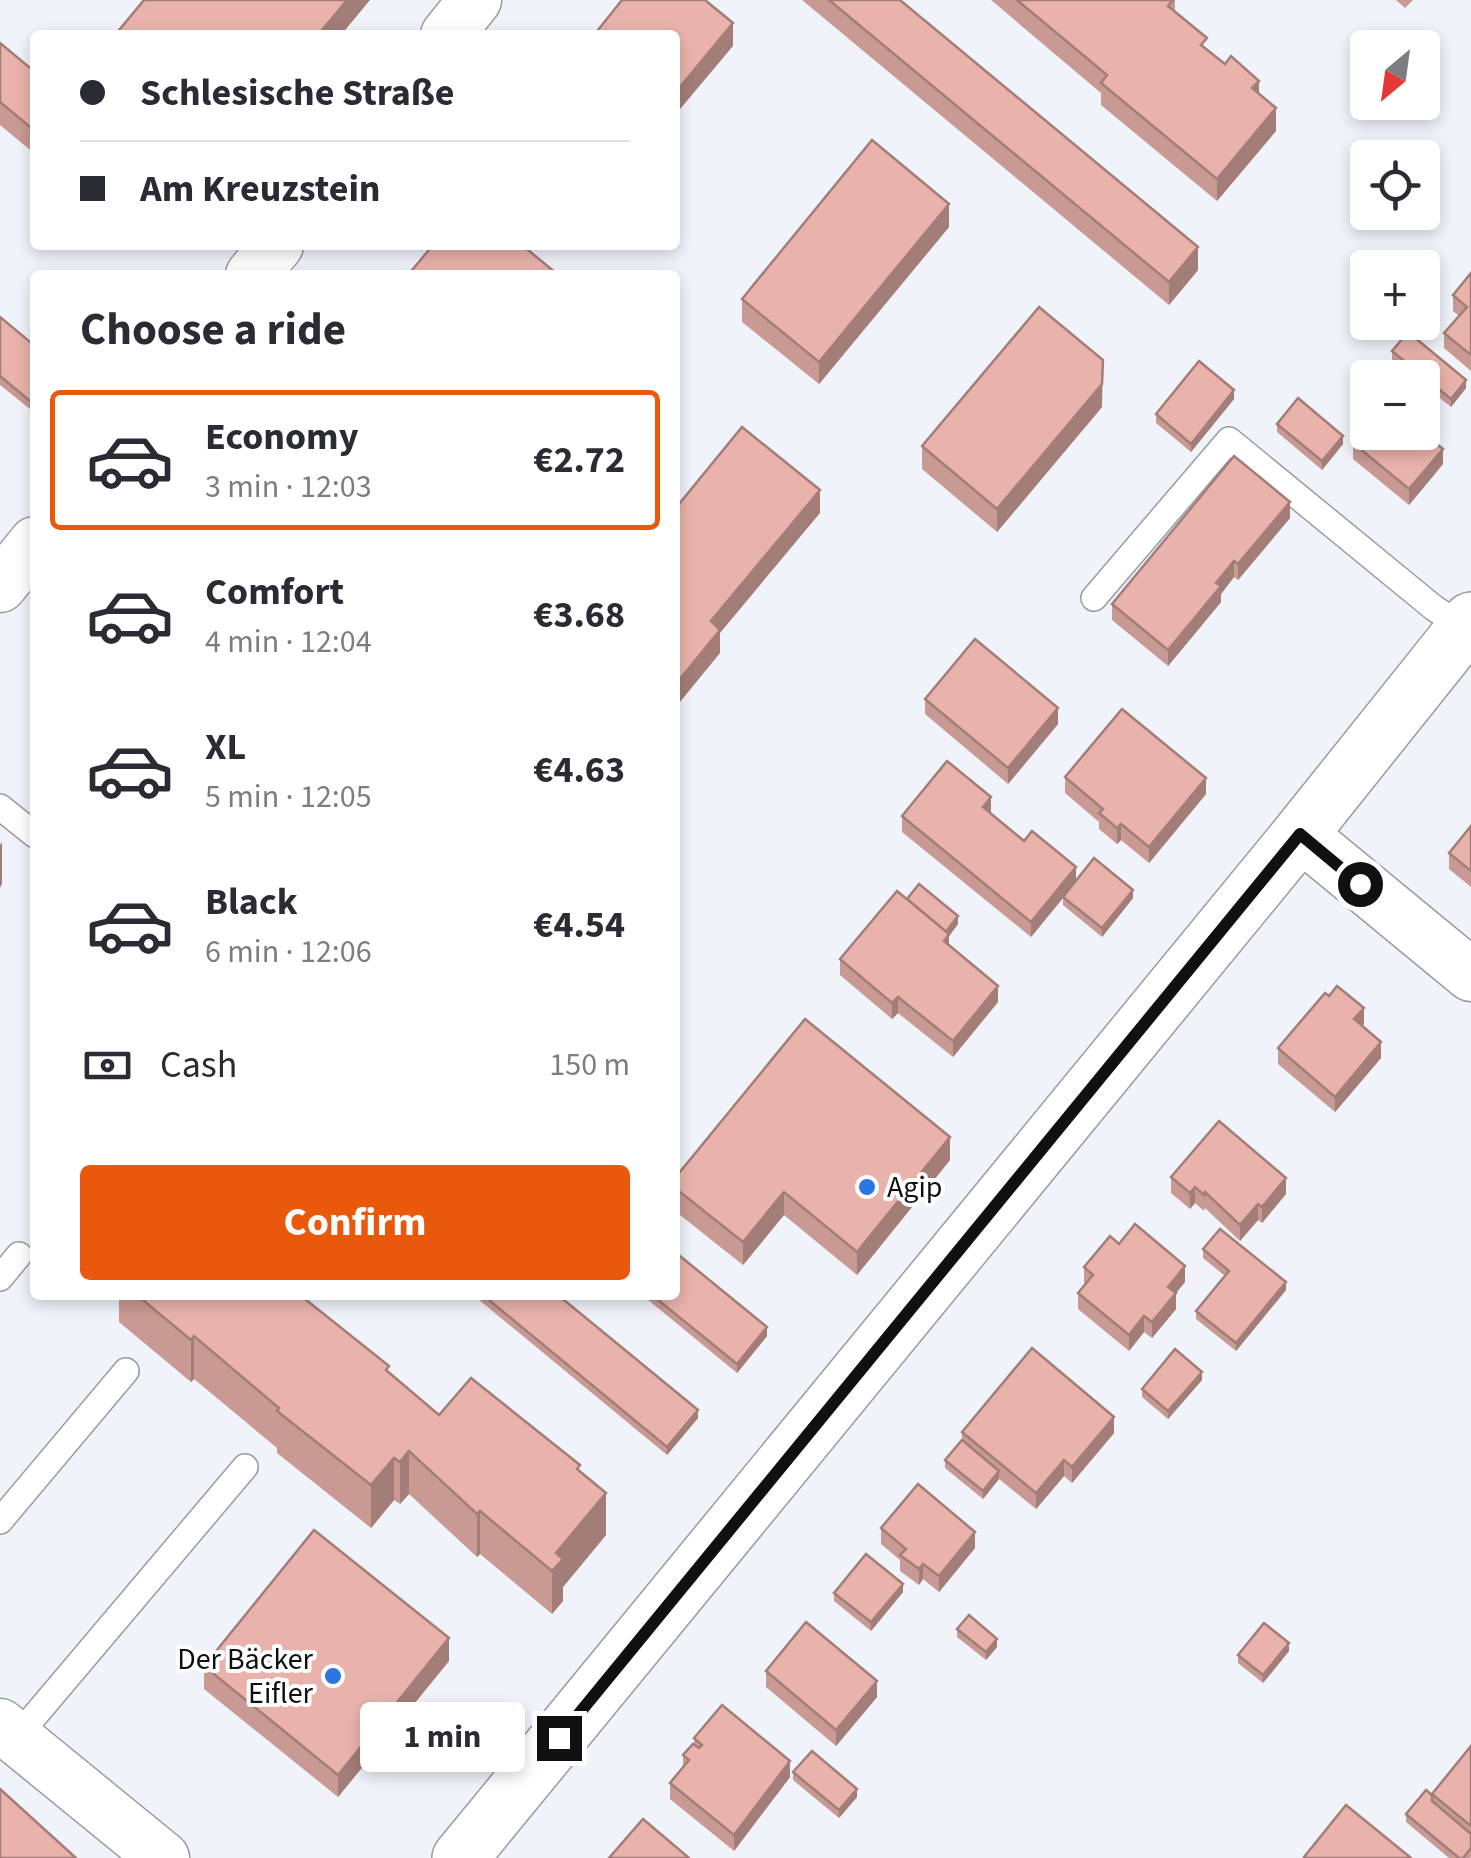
<!DOCTYPE html>
<meta charset="utf-8">
<style>
:root{--surface:#fff;--page:#f2f2f3;--text:#2b2b33;--muted:#7c7c81;--line:#e1e1e2;--accent:#ea580c}
body{margin:0;font-family:"Source Sans 3",sans-serif;background:var(--page);color:var(--text);height:100vh;display:flex;flex-direction:column;font-size:38px;white-space:nowrap}
*{box-sizing:border-box;margin:0}
p{font-size:32px;color:var(--muted)}
.icon{flex:none;width:55px;height:55px;fill:none;stroke:currentColor;stroke-width:2;stroke-linecap:round;stroke-linejoin:round}
.map{position:relative;flex:1;overflow:hidden}
.details{position:absolute;left:30px;top:270px;width:650px;height:1030px;display:flex;flex-direction:column;background:var(--surface);border-radius:10px;box-shadow:0 5px 15px #0003}
.details>*{flex:none}
.hud{position:absolute;left:30px;top:30px;width:650px;height:220px;border-radius:10px;box-shadow:0 5px 15px #0003;display:grid;align-content:center;height:220px;padding:0 50px;background:var(--surface)}
.needle{width:65px;rotate:209deg}
.controls{position:absolute;left:1350px;top:30px;display:grid;gap:20px}
.controls a{display:grid;place-items:center;width:90px;height:90px;border-radius:10px;background:var(--surface);box-shadow:0 5px 15px #0003;font-size:50px}
.end{position:absolute;width:45px;height:45px;margin:-22px;border:12px solid #101013;background:#fff;box-shadow:0 0 0 5px #fff}
.from{border-radius:50%}
.bubble{position:absolute;height:70px;border-radius:10px;background:var(--surface);box-shadow:0 5px 15px #0003;font-size:32px;font-weight:700;line-height:70px;text-align:center}
.hud b{display:flex;align-items:center;gap:35px;height:95px;font-size:38px}
.hud b+b{border-top:2px solid var(--line)}
.hud i{width:25px;height:25px;background:var(--text)}
ul{padding:0;list-style:none}
li{display:flex;align-items:center;gap:30px;height:140px;margin:0 20px 15px;padding:0 30px;border:5px solid transparent;border-radius:10px}
li div{flex:1}
li b{display:block;font-size:38px}
li em{font-style:normal;font-weight:700}
li.on{border-color:var(--accent)}
li>.icon{width:90px;height:90px;stroke-width:1.5}
h2{padding:0 50px;font-size:45px;line-height:120px}
.pay{display:flex;align-items:center;gap:25px;height:110px;padding:0 50px;font-size:38px}
.pay p{margin-inline-start:auto}
.action{display:flex;gap:20px;margin-top:auto;padding:20px 50px}
.action a{flex:1;height:115px;border-radius:10px;background:var(--accent);color:#fff;font-size:40px;font-weight:700;line-height:115px;text-align:center}
.map>svg:first-child{display:block}
</style>
<div class="map">
<svg width="1471" height="1858" viewBox="0 0 1471 1858">
<rect width="100%" height="100%" fill="#f1f3fb"/>
<g fill="none" stroke-linecap="round" stroke-linejoin="round">
<!-- lane casing -->
<g stroke="#9a9ba3" stroke-width="28">
<g id="lane">
<polyline points="1094,598 1229,440 1434,608 1464,628"/>
<polyline points="0,807 35,835"/>
<polyline points="0,1278 19,1255"/>
<polyline points="0,1521 126,1371"/>
<polyline points="16,1738 245,1467"/>
</g>
</g>
<!-- street casing -->
<g stroke="#9a9ba3" stroke-width="55">
<g id="street">
<polyline points="447,35 475,0"/>
<polyline points="252,275 277,245"/>
<polyline points="0,586 35,543"/>
<polyline points="1300,834 1471,975"/>
<polyline points="0,1725 163,1858"/>
</g>
</g>
<!-- secondary casing -->
<g stroke="#9a9ba3" stroke-width="58">
<polyline id="secondary" points="460,1858 1300,834 1471,620"/>
</g>
<!-- lane -->
<use href="#lane" stroke="#fff" stroke-width="25"/>
<!-- street -->
<use href="#street" stroke="#fff" stroke-width="52"/>
<!-- secondary -->
<use href="#secondary" stroke="#fff" stroke-width="55"/>
</g>
<!-- wall -->
<g fill="#c89a93">
<polygon points="802,0 900,0 1198,270 1169,305"/>
<polygon points="991,0 1175,0 1175,11 1207,50 1259,94 1276,131 1217,201 1101,105 1101,93"/>
<polygon points="1396,0 1413,0 1405,8"/>
<polygon points="0,43 35,72 35,154 0,125"/>
<polygon points="949,227 819,384 742,322 742,299"/>
<polygon points="1471,273 1471,371 1444,348 1444,333 1459,316 1453,311 1453,295"/>
<polygon points="0,317 35,346 35,404 30,409 0,385"/>
<polygon points="1392,351 1466,388 1451,407 1422,384 1422,378 1414,378 1392,360"/>
<polygon points="1234,399 1191,452 1156,423 1156,414"/>
<polygon points="1102,407 997,532 922,469 922,446"/>
<polygon points="1277,424 1343,444 1322,470 1277,432"/>
<polygon points="1431,424 1424,433 1443,464 1409,505 1353,459 1353,443"/>
<polygon points="1290,518 1238,580 1234,577 1221,594 1221,602 1168,666 1112,620 1112,604"/>
<polygon points="925,699 1058,724 1008,784 925,714"/>
<polygon points="1065,777 1206,794 1149,863 1121,840 1117,844 1099,829 1099,822 1065,793"/>
<polygon points="991,813 1076,881 1133,898 1102,937 1063,905 1063,898 1031,937 902,832 902,816"/>
<polygon points="1471,826 1471,887 1449,869 1449,853"/>
<polygon points="907,899 958,924 949,936 949,945 998,1002 953,1057 898,1013 892,1019 840,975 840,959"/>
<polygon points="1364,1024 1362,1026 1381,1058 1335,1112 1278,1064 1278,1048"/>
<polygon points="950,1160 857,1275 784,1215 743,1265 675,1211 675,1178"/>
<polygon points="1171,1177 1286,1194 1262,1223 1258,1220 1240,1241 1205,1208 1204,1211 1195,1203 1190,1209 1171,1193"/>
<polygon points="1119,1244 1185,1282 1176,1293 1176,1309 1152,1338 1144,1332 1129,1351 1078,1309 1078,1293 1085,1284 1084,1283 1084,1267"/>
<polygon points="1203,1249 1286,1290 1236,1351 1196,1319 1196,1311 1225,1276 1203,1258"/>
<polygon points="119,1295 300,1295 439,1415 580,1472 606,1535 563,1587 563,1601 552,1614 480,1554 477,1557 409,1494 400,1504 394,1500 371,1528 277,1453 277,1448 194,1379 191,1382 119,1322"/>
<polygon points="473,1295 558,1295 698,1418 667,1455"/>
<polygon points="642,1295 675,1295 767,1336 737,1373"/>
<polygon points="1202,1380 1168,1419 1142,1397 1142,1389"/>
<polygon points="962,1432 1114,1433 1072,1483 1064,1476 1036,1509 999,1479 983,1499 945,1468 945,1460 962,1440"/>
<polygon points="881,1528 975,1548 939,1592 923,1579 919,1585 900,1571 900,1560 881,1544"/>
<polygon points="903,1592 871,1631 834,1601 834,1593"/>
<polygon points="957,1629 997,1647 986,1660 957,1637"/>
<polygon points="1289,1651 1263,1683 1238,1663 1238,1655"/>
<polygon points="449,1661 338,1797 204,1689 204,1666"/>
<polygon points="766,1671 877,1697 836,1746 766,1687"/>
<polygon points="694,1738 790,1777 734,1851 670,1799 670,1783 683,1767 683,1755 694,1745"/>
<polygon points="1471,1746 1471,1857 1470,1858 1449,1858 1406,1822 1406,1814 1432,1795"/>
<polygon points="793,1772 857,1797 839,1818 793,1780"/>
</g>
<!-- shaded-wall -->
<g fill="#a37d78">
<polygon points="347,0 370,0 341,35 318,35"/>
<polygon points="733,23 733,46 675,115 675,93"/>
<polygon points="1259,81 1259,103 1252,88"/>
<polygon points="1276,108 1276,131 1217,201 1217,179"/>
<polygon points="949,204 949,227 819,384 819,362"/>
<polygon points="1198,247 1198,270 1169,305 1169,282"/>
<polygon points="1103,360 1102,407 997,532 997,509"/>
<polygon points="1466,380 1466,388 1451,407 1451,399"/>
<polygon points="1234,390 1234,399 1191,452 1191,444"/>
<polygon points="35,395 35,404 30,409 30,401"/>
<polygon points="1431,408 1431,424 1416,442 1422,432 1422,419"/>
<polygon points="1343,436 1343,444 1322,470 1322,461"/>
<polygon points="1443,449 1443,464 1409,505 1409,489"/>
<polygon points="820,490 820,513 720,633 720,653 675,708 675,685 711,621"/>
<polygon points="1290,502 1290,518 1238,580 1238,564"/>
<polygon points="1234,561 1234,577 1221,594 1221,602 1168,666 1168,650 1216,583"/>
<polygon points="1058,708 1058,724 1008,784 1008,768"/>
<polygon points="1206,778 1206,794 1149,863 1149,847"/>
<polygon points="991,797 991,813 983,807"/>
<polygon points="1121,824 1121,840 1117,844 1117,828"/>
<polygon points="2,842 2,884 0,888 0,845"/>
<polygon points="1076,867 1076,882 1031,937 1031,922"/>
<polygon points="1133,890 1133,898 1102,937 1102,928"/>
<polygon points="958,916 958,924 949,936 949,950 942,936"/>
<polygon points="998,986 998,1002 953,1057 953,1041"/>
<polygon points="898,997 898,1013 892,1019 892,1003"/>
<polygon points="1364,1008 1364,1024 1354,1035 1354,1019"/>
<polygon points="1381,1042 1381,1058 1335,1112 1335,1097"/>
<polygon points="950,1137 950,1160 857,1275 857,1252"/>
<polygon points="1286,1178 1286,1194 1262,1223 1262,1207"/>
<polygon points="1195,1187 1195,1203 1190,1209 1190,1193"/>
<polygon points="784,1192 784,1215 743,1265 743,1242"/>
<polygon points="1258,1204 1258,1220 1240,1241 1240,1225"/>
<polygon points="1185,1266 1185,1282 1176,1293 1176,1309 1152,1338 1152,1322 1168,1287"/>
<polygon points="1286,1282 1286,1290 1236,1351 1236,1343"/>
<polygon points="1144,1316 1144,1332 1129,1351 1129,1335"/>
<polygon points="767,1327 767,1336 737,1373 737,1364"/>
<polygon points="194,1336 194,1379 191,1382 191,1340"/>
<polygon points="1202,1372 1202,1380 1168,1419 1168,1411"/>
<polygon points="698,1410 698,1418 667,1455 667,1447"/>
<polygon points="1114,1417 1114,1433 1072,1483 1072,1467"/>
<polygon points="409,1451 409,1494 400,1504 400,1462"/>
<polygon points="394,1458 394,1500 371,1528 371,1485"/>
<polygon points="1064,1460 1064,1476 1036,1509 1036,1493"/>
<polygon points="999,1471 999,1479 983,1499 983,1491"/>
<polygon points="606,1493 606,1535 563,1587 563,1601 552,1614 552,1571 556,1553"/>
<polygon points="480,1511 480,1554 477,1557 477,1514"/>
<polygon points="975,1532 975,1548 939,1592 939,1576"/>
<polygon points="923,1564 923,1579 919,1585 919,1569"/>
<polygon points="903,1584 903,1592 871,1631 871,1622"/>
<polygon points="449,1638 449,1661 338,1797 338,1775"/>
<polygon points="997,1639 997,1647 986,1660 986,1652"/>
<polygon points="1289,1643 1289,1651 1263,1683 1263,1675"/>
<polygon points="877,1681 877,1697 836,1746 836,1730"/>
<polygon points="790,1761 790,1777 734,1851 734,1835"/>
<polygon points="857,1789 857,1797 839,1818 839,1810"/>
</g>
<!-- building -->
<g fill="#e9b3ab" stroke="#a37d78" stroke-width="2.5">
<polygon points="144,0 347,0 318,35 115,35"/>
<polygon points="622,0 705,0 733,23 675,93 675,35 594,35"/>
<polygon points="829,0 900,0 1198,247 1169,282"/>
<polygon points="1017,0 1173,0 1168,6 1207,38 1201,45 1225,64 1231,56 1259,81 1252,88 1276,108 1217,179 1101,83 1107,75"/>
<polygon points="0,43 35,72 35,131 0,102"/>
<polygon points="872,140 949,204 819,362 742,299"/>
<polygon points="433,245 522,245 556,273 554,275 408,275"/>
<polygon points="1471,273 1471,355 1444,333 1467,307 1453,295"/>
<polygon points="1039,307 1103,360 1102,384 997,509 922,446"/>
<polygon points="0,317 35,346 35,395 30,401 0,376"/>
<polygon points="1408,332 1466,380 1451,399 1392,351"/>
<polygon points="1199,361 1234,390 1191,444 1156,414"/>
<polygon points="1298,398 1343,436 1322,461 1277,424"/>
<polygon points="1422,402 1431,408 1422,419"/>
<polygon points="1368,426 1368,432 1422,432 1443,449 1409,489 1353,443"/>
<polygon points="742,427 820,490 711,621 720,630 675,685 675,509"/>
<polygon points="1234,456 1290,502 1238,564 1234,561 1216,583 1221,586 1168,650 1112,604"/>
<polygon points="975,639 1058,708 1008,768 925,699"/>
<polygon points="1122,709 1206,778 1149,847 1121,824 1117,828 1099,813 1103,809 1065,777"/>
<polygon points="947,761 991,797 983,807 1024,841 1032,831 1076,867 1031,922 902,816"/>
<polygon points="1471,826 1471,871 1449,853"/>
<polygon points="1094,858 1133,890 1102,928 1063,897"/>
<polygon points="919,884 958,916 946,932 907,899"/>
<polygon points="897,891 949,934 944,941 998,986 953,1041 898,997 892,1003 840,959"/>
<polygon points="1337,986 1364,1008 1354,1019 1381,1042 1335,1097 1278,1048 1325,993 1329,996"/>
<polygon points="805,1019 950,1137 857,1252 784,1192 743,1242 675,1188 675,1178"/>
<polygon points="1219,1121 1286,1178 1262,1207 1258,1204 1240,1225 1205,1192 1204,1195 1195,1187 1190,1193 1171,1177"/>
<polygon points="1135,1224 1185,1266 1168,1287 1176,1293 1152,1322 1144,1316 1129,1335 1078,1293 1093,1275 1084,1267 1110,1236 1119,1244"/>
<polygon points="1220,1229 1286,1282 1236,1343 1196,1311 1229,1271 1203,1249"/>
<polygon points="675,1252 767,1327 737,1364 652,1295 675,1295"/>
<polygon points="137,1295 300,1295 389,1366 386,1370 439,1415 471,1378 580,1465 577,1469 606,1493 556,1553 563,1559 552,1571 480,1511 477,1514 409,1451 400,1462 394,1458 371,1485 277,1411 279,1408 194,1336 191,1340"/>
<polygon points="483,1295 558,1295 698,1410 667,1447"/>
<polygon points="1032,1348 1114,1417 1072,1467 1064,1460 1036,1493 962,1432"/>
<polygon points="1175,1349 1202,1372 1168,1411 1142,1389"/>
<polygon points="962,1440 999,1471 983,1491 945,1460"/>
<polygon points="918,1484 975,1532 939,1576 923,1564 919,1569 900,1555 906,1549 881,1528"/>
<polygon points="314,1530 449,1638 338,1775 204,1666"/>
<polygon points="866,1554 903,1584 871,1622 834,1593"/>
<polygon points="969,1615 997,1639 986,1652 957,1629"/>
<polygon points="806,1622 877,1681 836,1730 766,1671"/>
<polygon points="1264,1623 1289,1643 1263,1675 1238,1655"/>
<polygon points="722,1705 790,1761 734,1835 670,1783 689,1760 683,1755 693,1744 699,1748 702,1745 694,1738"/>
<polygon points="1471,1746 1471,1826 1432,1794"/>
<polygon points="812,1751 857,1789 839,1810 793,1772"/>
<polygon points="0,1789 76,1858 0,1858"/>
<polygon points="1426,1790 1432,1795 1432,1801 1471,1834 1471,1848 1463,1858 1459,1858 1406,1814"/>
<polygon points="1346,1805 1411,1858 1306,1858 1304,1857"/>
<polygon points="643,1819 689,1858 609,1858"/>
</g>
<g fill="none" stroke-linecap="round" stroke-linejoin="round">
<!-- route -->
<polyline stroke="#101013" stroke-width="12" points="559,1738 1300,834 1360,884"/>
</g>
<!-- markers -->
<g fill="#2a77e2" stroke="#fff" stroke-width="4">
<circle cx="867" cy="1187" r="10"/>
<circle cx="333" cy="1676" r="10"/>
</g>
<g text-anchor="middle" stroke-width="8" stroke-linejoin="round" paint-order="stroke">
<!-- poi labels -->
<g font-size="30" fill="#101013" stroke="#fff" text-anchor="start">
<text x="887" y="1197">Agip</text>
<text x="313" y="1669" text-anchor="end">Der Bäcker<tspan x="313" dy="34">Eifler</tspan></text>
</g>
</g>
</svg>
<div class="controls">
<a><svg class="needle" viewBox="-14 -14 28 28"><path d="M0-13l5 13h-10z" fill="#e53935"/><path d="M0 13l5-13h-10z" fill="#7c7c81"/></svg></a>
<a><svg class="icon" aria-label="locate" viewBox="0 0 24 24"><circle cx="12" cy="12" r="6"/><path d="M12 2v4M12 18v4M2 12h4M18 12h4"/></svg></a>
<a>+</a>
<a>−</a>
</div>
<i class="end from" style="left:1360px;top:884px"></i>
<i class="end" style="left:559px;top:1738px"></i>
<div class="bubble" style="left:360px;top:1702px;width:165px">1 min</div>
<div class="hud">
<b><i class="from"></i>Schlesische Straße</b>
<b><i></i>Am Kreuzstein</b>
</div>
<section class="details">
<h2>Choose a ride</h2>
<ul>
<li class="on"><svg class="icon" aria-label="car" viewBox="0 0 24 24"><path d="M5 17H2v-5l4-1 3-4h7l3 4 3 1v5h-3M9 17h6M6 11h13"/><circle cx="7" cy="17" r="2"/><circle cx="17" cy="17" r="2"/></svg><div><b>Economy</b><p>3 min · 12:03</p></div><em>€2.72</em></li>
<li><svg class="icon" aria-label="car" viewBox="0 0 24 24"><path d="M5 17H2v-5l4-1 3-4h7l3 4 3 1v5h-3M9 17h6M6 11h13"/><circle cx="7" cy="17" r="2"/><circle cx="17" cy="17" r="2"/></svg><div><b>Comfort</b><p>4 min · 12:04</p></div><em>€3.68</em></li>
<li><svg class="icon" aria-label="car" viewBox="0 0 24 24"><path d="M5 17H2v-5l4-1 3-4h7l3 4 3 1v5h-3M9 17h6M6 11h13"/><circle cx="7" cy="17" r="2"/><circle cx="17" cy="17" r="2"/></svg><div><b>XL</b><p>5 min · 12:05</p></div><em>€4.63</em></li>
<li><svg class="icon" aria-label="car" viewBox="0 0 24 24"><path d="M5 17H2v-5l4-1 3-4h7l3 4 3 1v5h-3M9 17h6M6 11h13"/><circle cx="7" cy="17" r="2"/><circle cx="17" cy="17" r="2"/></svg><div><b>Black</b><p>6 min · 12:06</p></div><em>€4.54</em></li>
</ul>
<div class="pay"><svg class="icon" aria-label="cash" viewBox="0 0 24 24"><path d="M3 7h18v10H3z"/><circle cx="12" cy="12" r="2"/></svg>Cash<p>150 m</p></div>
<div class="action"><a>Confirm</a></div>
</section>
</div>
